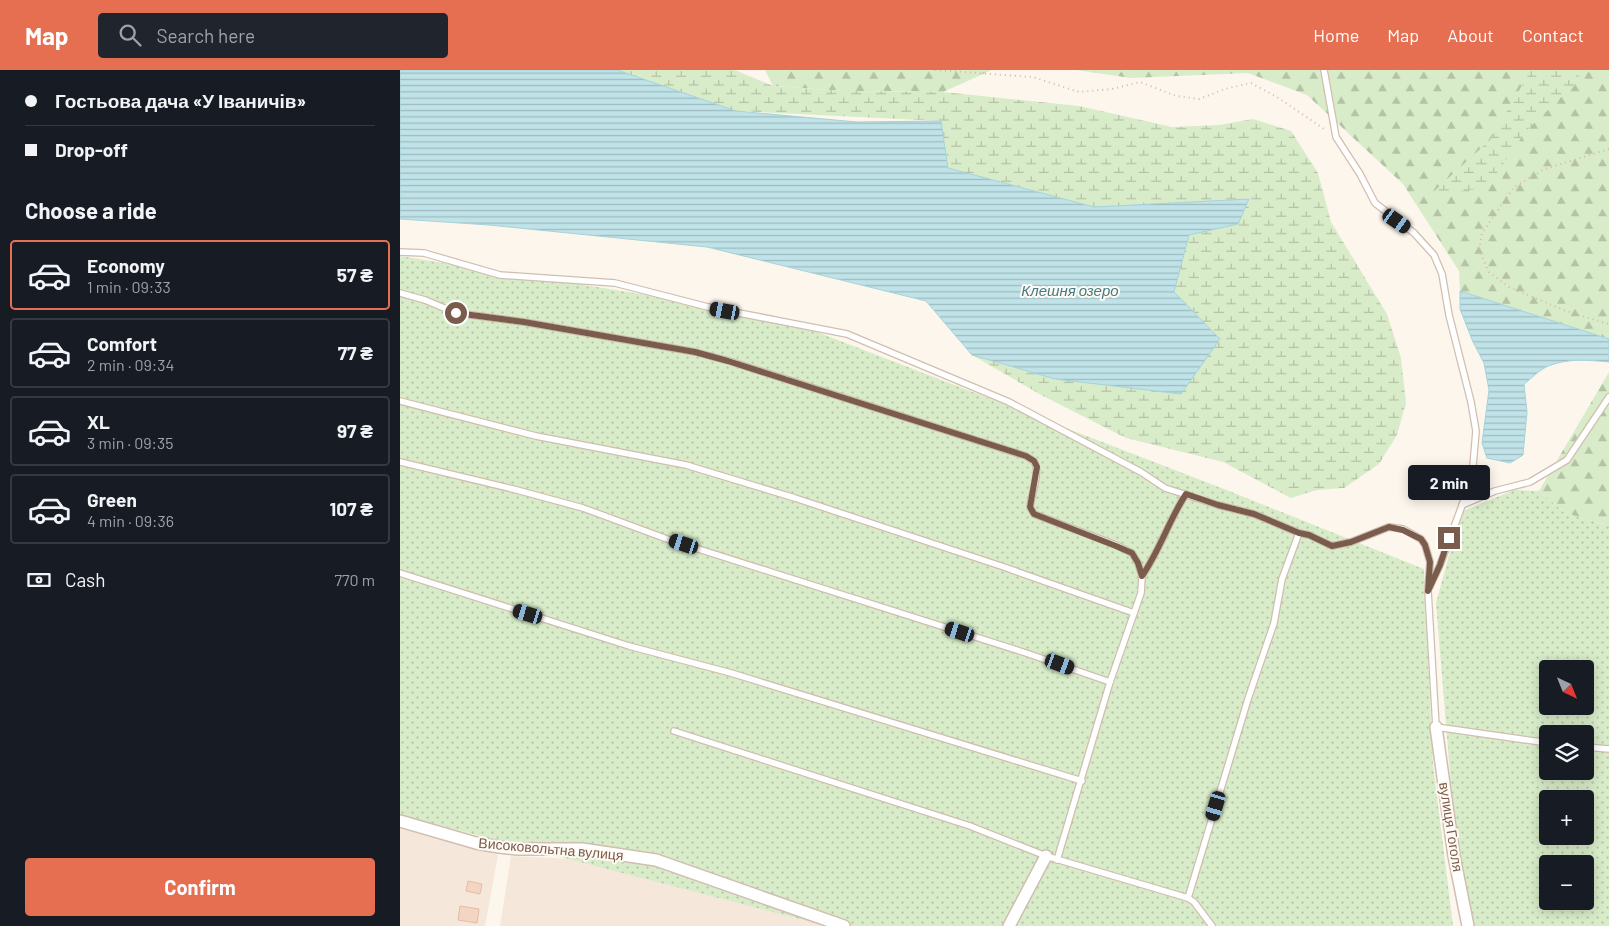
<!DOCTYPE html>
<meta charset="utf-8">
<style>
:root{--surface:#171b24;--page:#20242c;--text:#f1f3f6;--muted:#9ea1a6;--line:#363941;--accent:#e76f51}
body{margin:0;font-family:Barlow,sans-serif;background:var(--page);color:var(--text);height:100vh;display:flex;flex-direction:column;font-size:19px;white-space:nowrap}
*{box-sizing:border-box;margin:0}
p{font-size:16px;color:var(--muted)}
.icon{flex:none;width:28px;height:28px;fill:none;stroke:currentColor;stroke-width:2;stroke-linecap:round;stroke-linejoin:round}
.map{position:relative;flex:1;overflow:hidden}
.side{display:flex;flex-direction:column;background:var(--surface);width:400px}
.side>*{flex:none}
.banner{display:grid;align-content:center;height:110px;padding:0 25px;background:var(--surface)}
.needle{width:32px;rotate:137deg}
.buttons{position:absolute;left:1139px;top:590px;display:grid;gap:10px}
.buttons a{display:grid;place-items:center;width:55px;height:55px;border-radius:5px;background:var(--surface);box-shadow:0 2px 12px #0003;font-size:25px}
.end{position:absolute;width:22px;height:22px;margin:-11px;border:6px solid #7a5c4d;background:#fff;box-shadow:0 0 0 2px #fff}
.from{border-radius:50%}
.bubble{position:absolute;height:35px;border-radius:5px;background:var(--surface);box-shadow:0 2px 12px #0003;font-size:16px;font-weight:700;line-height:35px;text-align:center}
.car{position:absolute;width:15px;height:30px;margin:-15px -8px;border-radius:6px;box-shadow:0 0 4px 1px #0007;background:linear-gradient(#222 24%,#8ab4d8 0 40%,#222 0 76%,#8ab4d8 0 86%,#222 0)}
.banner b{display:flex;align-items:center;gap:18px;height:48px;font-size:19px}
.banner b+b{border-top:1px solid var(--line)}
.banner i{width:12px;height:12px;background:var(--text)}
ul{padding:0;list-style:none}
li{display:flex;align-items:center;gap:15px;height:70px;margin:0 10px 8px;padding:0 15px;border:2px solid var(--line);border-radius:5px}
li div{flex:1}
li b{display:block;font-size:19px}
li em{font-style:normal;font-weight:700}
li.current{border-color:var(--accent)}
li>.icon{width:45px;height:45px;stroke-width:1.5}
h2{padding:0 25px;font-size:22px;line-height:60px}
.pay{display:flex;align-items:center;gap:12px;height:55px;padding:0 25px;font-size:19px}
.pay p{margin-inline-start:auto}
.primary-button{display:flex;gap:10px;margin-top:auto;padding:10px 25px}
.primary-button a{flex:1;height:58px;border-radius:5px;background:var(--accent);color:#fff;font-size:20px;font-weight:700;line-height:58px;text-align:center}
header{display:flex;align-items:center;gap:30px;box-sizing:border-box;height:70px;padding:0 25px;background:var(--accent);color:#fff}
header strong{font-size:24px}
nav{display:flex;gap:28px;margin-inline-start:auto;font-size:18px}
.search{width:350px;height:45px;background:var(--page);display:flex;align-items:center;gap:12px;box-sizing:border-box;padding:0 18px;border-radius:5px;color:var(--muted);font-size:19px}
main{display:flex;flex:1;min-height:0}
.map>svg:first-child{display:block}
</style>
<header>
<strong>Map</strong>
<div class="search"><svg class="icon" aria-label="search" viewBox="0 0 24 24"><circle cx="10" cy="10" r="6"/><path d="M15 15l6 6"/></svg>Search here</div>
<nav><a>Home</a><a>Map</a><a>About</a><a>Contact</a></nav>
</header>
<main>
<section class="side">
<div class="banner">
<b><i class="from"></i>Гостьова дача «У Іваничів»</b>
<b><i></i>Drop-off</b>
</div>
<h2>Choose a ride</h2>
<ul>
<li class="current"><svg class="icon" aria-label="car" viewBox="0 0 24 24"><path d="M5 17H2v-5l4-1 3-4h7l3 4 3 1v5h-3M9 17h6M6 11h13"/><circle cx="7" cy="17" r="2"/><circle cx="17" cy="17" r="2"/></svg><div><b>Economy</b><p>1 min · 09:33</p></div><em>57 ₴</em></li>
<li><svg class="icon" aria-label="car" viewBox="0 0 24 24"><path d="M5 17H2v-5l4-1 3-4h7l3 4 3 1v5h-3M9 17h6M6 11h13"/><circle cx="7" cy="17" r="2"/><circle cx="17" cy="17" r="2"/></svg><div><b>Comfort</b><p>2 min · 09:34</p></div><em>77 ₴</em></li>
<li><svg class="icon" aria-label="car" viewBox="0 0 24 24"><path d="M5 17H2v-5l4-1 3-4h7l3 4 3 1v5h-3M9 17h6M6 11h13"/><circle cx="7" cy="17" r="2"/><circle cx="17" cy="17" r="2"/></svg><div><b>XL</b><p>3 min · 09:35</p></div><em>97 ₴</em></li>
<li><svg class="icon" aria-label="car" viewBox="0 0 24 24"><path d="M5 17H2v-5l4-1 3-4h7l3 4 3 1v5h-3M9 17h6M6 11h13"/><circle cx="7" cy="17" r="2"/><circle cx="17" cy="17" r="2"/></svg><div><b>Green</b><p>4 min · 09:36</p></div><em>107 ₴</em></li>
</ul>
<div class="pay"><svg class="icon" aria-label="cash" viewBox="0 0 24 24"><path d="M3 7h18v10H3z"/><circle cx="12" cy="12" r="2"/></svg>Cash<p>770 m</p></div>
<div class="primary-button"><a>Confirm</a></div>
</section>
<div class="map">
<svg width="1209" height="856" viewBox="0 0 1209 856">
<defs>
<pattern id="forest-firs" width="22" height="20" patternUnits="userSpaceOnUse" patternTransform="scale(1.25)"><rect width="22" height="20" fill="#d8ecc9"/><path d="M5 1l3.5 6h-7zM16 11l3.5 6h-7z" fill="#b4c2a5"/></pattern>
<pattern id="wetland-marsh" width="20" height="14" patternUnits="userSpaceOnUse" patternTransform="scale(1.25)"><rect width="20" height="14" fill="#d8ecc9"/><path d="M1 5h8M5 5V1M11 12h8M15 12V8" fill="none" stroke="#b4c2a5"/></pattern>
<pattern id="garden-dots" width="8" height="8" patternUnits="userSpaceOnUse" patternTransform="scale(1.25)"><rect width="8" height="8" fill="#d8ecc9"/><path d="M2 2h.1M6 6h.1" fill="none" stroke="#b4c2a5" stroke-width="1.8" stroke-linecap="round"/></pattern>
<pattern id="water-rules" width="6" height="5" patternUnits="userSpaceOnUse" patternTransform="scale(1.25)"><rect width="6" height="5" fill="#bfe3e8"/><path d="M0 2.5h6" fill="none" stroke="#a0bbbe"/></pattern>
</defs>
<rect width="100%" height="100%" fill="#fdf6ec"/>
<!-- residential -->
<g fill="#f5e8da">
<polygon points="0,756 98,785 85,856 0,856"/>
<polygon points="111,786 235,792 375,842 424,856 100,856"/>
</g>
<!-- forest -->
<g fill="url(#forest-firs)">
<polygon points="365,0 592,0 543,22 443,21 373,16"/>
<polygon points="676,0 1209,0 1209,269 1060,221 1059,201 1003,114 907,25 848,3 731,8"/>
<polygon points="1209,302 1209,456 1165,443 1139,421"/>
</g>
<!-- wetland -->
<g fill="url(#wetland-marsh)">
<polygon points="217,0 335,0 373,16 443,21 543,22 679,36 772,57 819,55 853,49 891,61 918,103 931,152 987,244 1001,288 1006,333 997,365 979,394 944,418 917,420 891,428 823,392 726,368 643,326 572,285 655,309 820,269 774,222 789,165 837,154 849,129 694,137 548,98 541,51 336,41"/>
<polygon points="1131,0 1181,0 1176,13 1126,61 1086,119 1032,123 1090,70"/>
</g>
<!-- garden -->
<g fill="url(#garden-dots)" fill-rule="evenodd">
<polygon points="0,186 373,245 824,419 1024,499 1033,694 1053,856 426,856 0,745"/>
<path d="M1114 420 1139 421 1165 443 1209 456V856H1071L1061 804 1051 715 1036 533 1061 442ZM1148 599H1185V636H1148ZM1148 664H1185V701H1148ZM1148 729H1185V766H1148ZM1148 794H1185V831H1148Z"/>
</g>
<!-- water -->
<g fill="url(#water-rules)" stroke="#a5d3da">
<polygon points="0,0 217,0 336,41 457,52 541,51 548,98 694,137 849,129 838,154 789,165 774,222 820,269 781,324 655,309 572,285 526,231 307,177 89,155 0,149"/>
<path d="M1060 221 1209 269V292C1187 290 1166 288 1146 297 1138 301 1131 309 1124 314L1127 342 1123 385 1110 393 1087 388 1082 373 1089 320 1084 293 1073 272 1060 239Z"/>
</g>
<!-- building -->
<g fill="#f3d5c3" stroke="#e6bba3">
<polygon points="68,811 82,814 80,824 66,821"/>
<polygon points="60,836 79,839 77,853 58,850"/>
</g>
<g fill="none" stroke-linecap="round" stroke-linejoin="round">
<!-- lane casing -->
<g stroke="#d1beb0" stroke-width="8">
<g id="lane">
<polyline points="924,0 936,67 960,104 975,133 1014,163 1034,185 1042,204 1049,245 1071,332 1076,361 1073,396 1067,422 1040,495 1029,518"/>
<polyline points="0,182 24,183 100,205 215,213 308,237 447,264 609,332 741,402 765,418 818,435 854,444 899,463 909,465 932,476 951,472 989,457 1003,459 1021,469 1025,475 1030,492 1028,521 1036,657 1148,673"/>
<path d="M0 223 25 230 56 243 124 252 295 282 329 291 626 386C629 388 633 390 635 393 640 401 631 427 630 437L634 444 716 475 732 483 738 493 742 506 741 523 710 612 657 790"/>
<polyline points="0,331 136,366 286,395 395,428 601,496 734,543"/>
<polyline points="0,392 113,419 183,438 267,469 626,583 710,612"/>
<polyline points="1062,435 1095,421 1130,412 1167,390 1209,327"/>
<polyline points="0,503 229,576 331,603 682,711"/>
<path d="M742 506C760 480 769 450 786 424"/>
<polyline points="274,661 570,756 646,786 788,828 794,832 812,856"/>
<polyline points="1185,677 1209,679"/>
<polyline points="788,828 848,629 874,553 882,509 899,463"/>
</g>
</g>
<!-- street casing -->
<g stroke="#d1beb0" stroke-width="14">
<g id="street">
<polyline points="1036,657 1054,786 1068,856"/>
<polyline points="0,751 76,773 99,777 117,779 182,779 256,790 444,856"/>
<polyline points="609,856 646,786"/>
</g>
</g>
<!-- path -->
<g stroke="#d9b8a5" stroke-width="2" stroke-dasharray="1 4" stroke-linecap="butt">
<polyline points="535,0 633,7 679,22 712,19 740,12 776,26 799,29 825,19 851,13 877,27 927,61"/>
<polyline points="1209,79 1145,99 1114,117 1082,163 1079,180 1089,202 1109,217 1166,241 1209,254"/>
</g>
<!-- lane -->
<use href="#lane" stroke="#fff" stroke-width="5.5"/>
<!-- street -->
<use href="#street" stroke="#fff" stroke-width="11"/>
</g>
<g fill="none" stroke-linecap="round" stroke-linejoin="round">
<!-- route -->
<path stroke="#7a5c4d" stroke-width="6" d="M56 243 124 252 295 282 328 291 626 386 634 391 637 397 630 437 634 444 716 476 732 483 738 493 742 506C760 480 769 450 786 424L818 435 854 444 899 463 909 465 932 476 951 472 989 457 1003 460 1021 469 1025 475 1030 492 1028 521 1040 495 1049 468"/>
</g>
<g text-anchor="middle" stroke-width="4" stroke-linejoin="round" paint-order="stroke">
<!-- street labels -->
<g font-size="14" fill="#7a5c4d" stroke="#fffaf3">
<text transform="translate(1051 757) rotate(81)" y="5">вулиця Гоголя</text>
<text transform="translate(151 779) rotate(5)" y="5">Високовольтна вулиця</text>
</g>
<!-- water labels -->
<g font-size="15" font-style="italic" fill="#437c86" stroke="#fffaf3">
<text x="670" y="226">Клешня озеро</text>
</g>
</g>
</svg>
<div class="buttons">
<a><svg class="needle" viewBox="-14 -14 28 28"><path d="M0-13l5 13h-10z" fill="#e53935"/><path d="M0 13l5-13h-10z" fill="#9ea1a6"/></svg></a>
<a><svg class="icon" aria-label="layers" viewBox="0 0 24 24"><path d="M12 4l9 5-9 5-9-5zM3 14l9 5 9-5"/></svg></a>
<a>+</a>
<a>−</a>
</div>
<i class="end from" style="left:56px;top:243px"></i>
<i class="end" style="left:1049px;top:468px"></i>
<div class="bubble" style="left:1008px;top:395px;width:82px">2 min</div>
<i class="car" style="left:997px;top:151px;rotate:125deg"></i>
<i class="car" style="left:325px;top:241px;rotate:281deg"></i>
<i class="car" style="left:284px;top:474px;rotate:288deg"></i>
<i class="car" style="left:128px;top:544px;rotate:287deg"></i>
<i class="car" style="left:560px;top:562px;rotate:288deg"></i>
<i class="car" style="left:660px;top:594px;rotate:110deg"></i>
<i class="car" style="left:816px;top:736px;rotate:197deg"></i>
</div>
</main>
